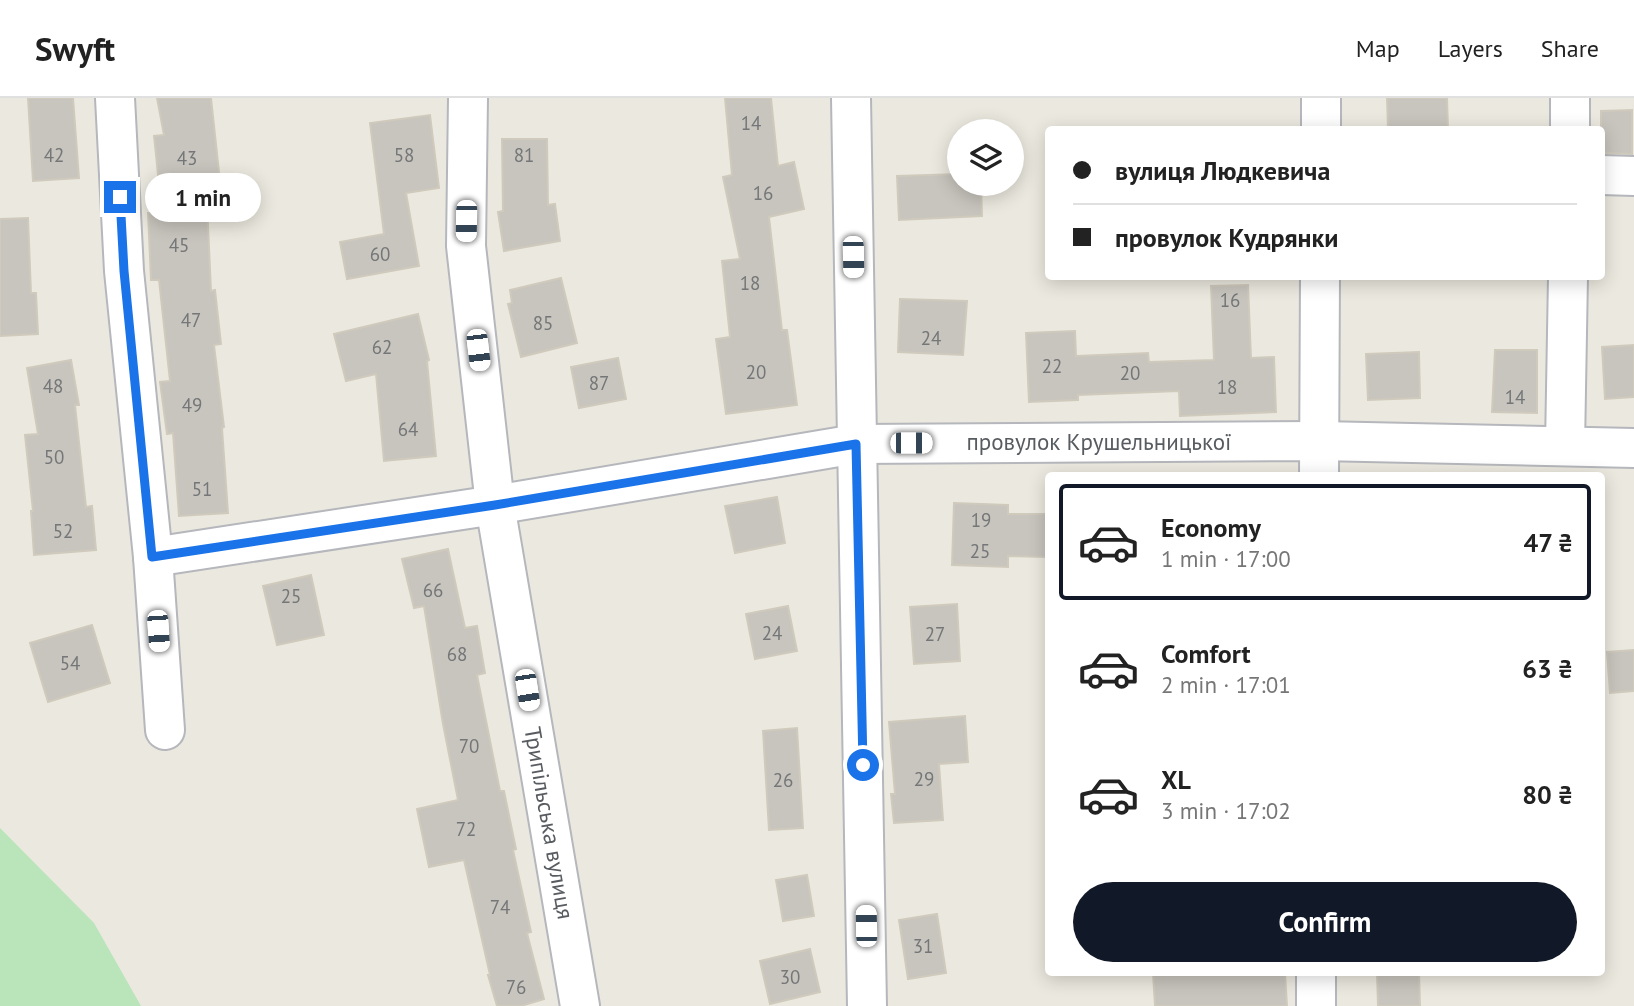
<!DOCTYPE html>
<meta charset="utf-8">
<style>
:root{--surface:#fff;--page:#f6f6f6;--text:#222;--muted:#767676;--line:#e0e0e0;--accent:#111827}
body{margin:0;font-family:"PT Sans",sans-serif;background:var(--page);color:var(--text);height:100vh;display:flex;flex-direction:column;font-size:26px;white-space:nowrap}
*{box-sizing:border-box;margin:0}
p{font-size:23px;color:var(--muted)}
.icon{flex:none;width:38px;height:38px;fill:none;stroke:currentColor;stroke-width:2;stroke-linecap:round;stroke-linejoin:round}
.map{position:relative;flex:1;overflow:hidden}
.sheet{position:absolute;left:1045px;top:374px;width:560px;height:504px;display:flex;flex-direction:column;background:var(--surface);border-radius:7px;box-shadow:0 4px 18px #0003}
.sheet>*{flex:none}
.hud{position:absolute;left:1045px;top:28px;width:560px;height:154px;border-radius:7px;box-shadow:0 4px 18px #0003;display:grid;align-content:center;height:154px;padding:0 28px;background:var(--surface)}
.controls{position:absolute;left:947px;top:21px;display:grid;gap:14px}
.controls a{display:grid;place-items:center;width:77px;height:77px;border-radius:50%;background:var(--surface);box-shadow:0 4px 18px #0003;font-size:35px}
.end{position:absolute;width:32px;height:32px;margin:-16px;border:9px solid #1a73e8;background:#fff;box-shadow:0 0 0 4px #fff}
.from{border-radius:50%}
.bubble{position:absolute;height:49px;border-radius:24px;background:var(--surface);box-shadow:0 4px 18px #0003;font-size:23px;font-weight:700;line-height:49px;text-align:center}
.car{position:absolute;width:21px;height:42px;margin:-21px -10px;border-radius:9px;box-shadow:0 0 5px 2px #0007;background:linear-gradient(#fff 24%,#345 0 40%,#fff 0 76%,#345 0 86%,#fff 0)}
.hud b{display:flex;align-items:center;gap:24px;height:66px;font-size:26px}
.hud b+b{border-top:2px solid var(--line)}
.hud i{width:18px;height:18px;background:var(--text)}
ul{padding:12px 0 0;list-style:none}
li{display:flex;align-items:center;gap:21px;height:116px;margin:0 14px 10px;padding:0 14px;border:4px solid transparent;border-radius:7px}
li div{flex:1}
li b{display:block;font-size:26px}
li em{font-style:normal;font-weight:700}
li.current{border-color:var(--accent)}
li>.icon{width:63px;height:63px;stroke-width:1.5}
.button{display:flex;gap:14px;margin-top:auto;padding:14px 28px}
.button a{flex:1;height:80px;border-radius:42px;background:var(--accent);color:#fff;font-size:28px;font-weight:700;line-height:80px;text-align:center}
header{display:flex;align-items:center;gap:42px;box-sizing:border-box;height:98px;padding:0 35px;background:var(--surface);border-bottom:2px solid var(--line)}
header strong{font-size:33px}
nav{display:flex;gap:38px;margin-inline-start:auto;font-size:24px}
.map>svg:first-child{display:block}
</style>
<header>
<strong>Swyft</strong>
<nav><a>Map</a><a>Layers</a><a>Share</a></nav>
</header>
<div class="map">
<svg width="1634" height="908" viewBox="0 0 1634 908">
<rect width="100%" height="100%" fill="#ebe9df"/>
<!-- green -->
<polygon fill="#bae4ba" points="0,730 94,825 141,908 0,908"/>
<!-- building -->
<g fill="#c8c5be" stroke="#d0cabd" stroke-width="2">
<polygon points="28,0 73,0 79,80 33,83"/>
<polygon points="157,0 211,0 220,83 206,84 211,193 215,192 221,246 214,247 224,329 222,330 228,415 179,418 173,335 167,336 160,284 170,283 159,182 151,182 148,115 162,115 154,38 164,37"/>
<polygon points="725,0 771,0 778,68 794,64 804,111 769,119 782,232 787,232 797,307 726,316 716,241 730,239 722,163 740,161 723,79 732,77"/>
<polygon points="1387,0 1447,0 1448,32 1388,32"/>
<polygon points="1632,12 1632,56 1601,55 1601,13"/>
<polygon points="430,17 439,90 406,95 419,168 347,181 340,144 384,136 370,25"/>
<polygon points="502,41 547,41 548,107 555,106 560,143 504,153 498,114 503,113"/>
<polygon points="959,76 959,86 981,86 982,118 899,122 897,78"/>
<polygon points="28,120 31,195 36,195 38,236 0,238 0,121"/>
<polygon points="561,180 577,245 521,259 508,206 512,205 510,192"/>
<polygon points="1248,187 1251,260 1274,259 1276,314 1180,318 1179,293 1078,297 1078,302 1029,304 1026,235 1075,233 1076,258 1148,255 1149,264 1214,262 1211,188"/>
<polygon points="900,201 967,203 963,257 898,254"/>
<polygon points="418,216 429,262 427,263 436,358 384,363 376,276 346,283 334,236"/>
<polygon points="1634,247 1634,299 1605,301 1602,249"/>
<polygon points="1495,252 1537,252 1537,315 1492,314"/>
<polygon points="1419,254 1420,300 1368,302 1366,256"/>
<polygon points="618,260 626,301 579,310 571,269"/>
<polygon points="71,262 79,307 75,307 86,409 92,408 96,452 34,457 31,413 33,413 25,337 38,336 27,270"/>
<polygon points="777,399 785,445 735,455 725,408"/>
<polygon points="954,405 1008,407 1008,416 1048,416 1048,459 1008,458 1008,469 952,467"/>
<polygon points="448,451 465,530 477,528 485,575 477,577 500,693 504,693 516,751 513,752 531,834 527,835 544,901 521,908 497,908 488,877 490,877 464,762 429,769 417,711 458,702 443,626 424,508 414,510 402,461"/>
<polygon points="311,477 324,537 277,547 263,488"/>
<polygon points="957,506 960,563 914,566 910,509"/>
<polygon points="788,508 797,553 755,561 746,516"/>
<polygon points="92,527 110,585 48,604 30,545"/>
<polygon points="1634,552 1634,593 1610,595 1607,554"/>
<polygon points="965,618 968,664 939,666 943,722 894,725 891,696 895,696 889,624"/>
<polygon points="797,630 803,730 769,732 763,633"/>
<polygon points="807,777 814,818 783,823 776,782"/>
<polygon points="937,816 946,875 908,881 899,822"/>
<polygon points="810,851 820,894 770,906 760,863"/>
<polygon points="1153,875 1285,875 1287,908 1155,908"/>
<polygon points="1377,875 1419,875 1420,908 1378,908"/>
</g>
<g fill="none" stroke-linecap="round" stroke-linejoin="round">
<!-- minor casing -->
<g stroke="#b5b7bc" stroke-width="42">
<g id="minor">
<polyline points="115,0 124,173 153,459 165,632"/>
<polyline points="468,0 466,148 495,407 580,908"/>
<polyline points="851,0 867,908"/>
<polyline points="1321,32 1321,0"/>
<polyline points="1570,32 1570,0"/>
<polyline points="1601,77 1634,78"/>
<polyline points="1565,348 1568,178"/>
<polyline points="1319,378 1320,178"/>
<polyline points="153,459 495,407 856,346 1320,343 1634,350"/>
<polyline points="1316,875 1316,908"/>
</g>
</g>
<!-- minor -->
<use href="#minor" stroke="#fff" stroke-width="38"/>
</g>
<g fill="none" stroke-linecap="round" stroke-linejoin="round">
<!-- route -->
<polyline stroke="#1a73e8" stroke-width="9" points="120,99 124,173 152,459 495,407 856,346 863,667"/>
</g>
<g text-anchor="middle" stroke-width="6" stroke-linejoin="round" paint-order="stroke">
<!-- number labels -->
<g font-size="19" fill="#747678">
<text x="751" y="32">14</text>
<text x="54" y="64">42</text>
<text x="404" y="64">58</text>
<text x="524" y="64">81</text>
<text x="187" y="67">43</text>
<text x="763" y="102">16</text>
<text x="179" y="154">45</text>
<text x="380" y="163">60</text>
<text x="750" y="192">18</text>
<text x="1230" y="209">16</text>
<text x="191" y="229">47</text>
<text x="543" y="232">85</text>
<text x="931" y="247">24</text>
<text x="382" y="256">62</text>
<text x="1052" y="275">22</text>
<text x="756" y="281">20</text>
<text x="1130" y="282">20</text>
<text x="599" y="292">87</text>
<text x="53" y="295">48</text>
<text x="1227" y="296">18</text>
<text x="1515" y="306">14</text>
<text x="192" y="314">49</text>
<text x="408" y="338">64</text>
<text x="54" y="366">50</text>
<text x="202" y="398">51</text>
<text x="981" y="429">19</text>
<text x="63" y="440">52</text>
<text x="980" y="460">25</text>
<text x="433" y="499">66</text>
<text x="291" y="505">25</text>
<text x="772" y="542">24</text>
<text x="935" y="543">27</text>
<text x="457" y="563">68</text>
<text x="70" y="572">54</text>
<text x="469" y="655">70</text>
<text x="924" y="688">29</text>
<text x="783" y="689">26</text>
<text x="466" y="738">72</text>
<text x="500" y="816">74</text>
<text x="923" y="855">31</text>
<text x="790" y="886">30</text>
<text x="516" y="896">76</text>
</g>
<!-- street labels -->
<g font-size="23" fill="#585c60" stroke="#fff">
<text x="1099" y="352">провулок Крушельницької</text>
<text transform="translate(549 725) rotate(80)" y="8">Трипільська вулиця</text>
</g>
</g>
</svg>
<div class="controls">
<a><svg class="icon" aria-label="layers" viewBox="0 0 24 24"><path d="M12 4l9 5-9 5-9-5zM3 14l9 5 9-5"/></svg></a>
</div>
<i class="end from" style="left:863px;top:667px"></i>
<i class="end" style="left:120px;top:99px"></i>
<div class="bubble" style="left:145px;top:75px;width:116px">1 min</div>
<i class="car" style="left:466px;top:123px;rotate:181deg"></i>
<i class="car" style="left:853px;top:159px;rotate:179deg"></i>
<i class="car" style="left:478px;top:252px;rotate:173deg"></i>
<i class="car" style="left:911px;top:345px;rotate:90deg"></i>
<i class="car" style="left:158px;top:533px;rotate:176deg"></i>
<i class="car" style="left:527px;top:592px;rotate:171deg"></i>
<i class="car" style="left:866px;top:828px;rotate:359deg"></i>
<div class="hud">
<b><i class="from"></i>вулиця Людкевича</b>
<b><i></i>провулок Кудрянки</b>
</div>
<section class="sheet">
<ul>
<li class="current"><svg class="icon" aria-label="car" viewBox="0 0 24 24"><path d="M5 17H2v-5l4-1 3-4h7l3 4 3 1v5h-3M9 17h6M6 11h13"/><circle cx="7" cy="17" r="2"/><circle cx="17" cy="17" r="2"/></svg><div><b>Economy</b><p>1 min · 17:00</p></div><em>47 ₴</em></li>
<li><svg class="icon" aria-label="car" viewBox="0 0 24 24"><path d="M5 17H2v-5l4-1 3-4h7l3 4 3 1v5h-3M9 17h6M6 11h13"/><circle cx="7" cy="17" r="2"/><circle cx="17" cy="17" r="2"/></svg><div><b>Comfort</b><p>2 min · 17:01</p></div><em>63 ₴</em></li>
<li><svg class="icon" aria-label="car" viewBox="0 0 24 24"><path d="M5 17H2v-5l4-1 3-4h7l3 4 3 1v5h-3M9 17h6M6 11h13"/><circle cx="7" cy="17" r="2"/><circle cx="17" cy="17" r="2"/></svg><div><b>XL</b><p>3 min · 17:02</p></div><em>80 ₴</em></li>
</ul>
<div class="button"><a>Confirm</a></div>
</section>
</div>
